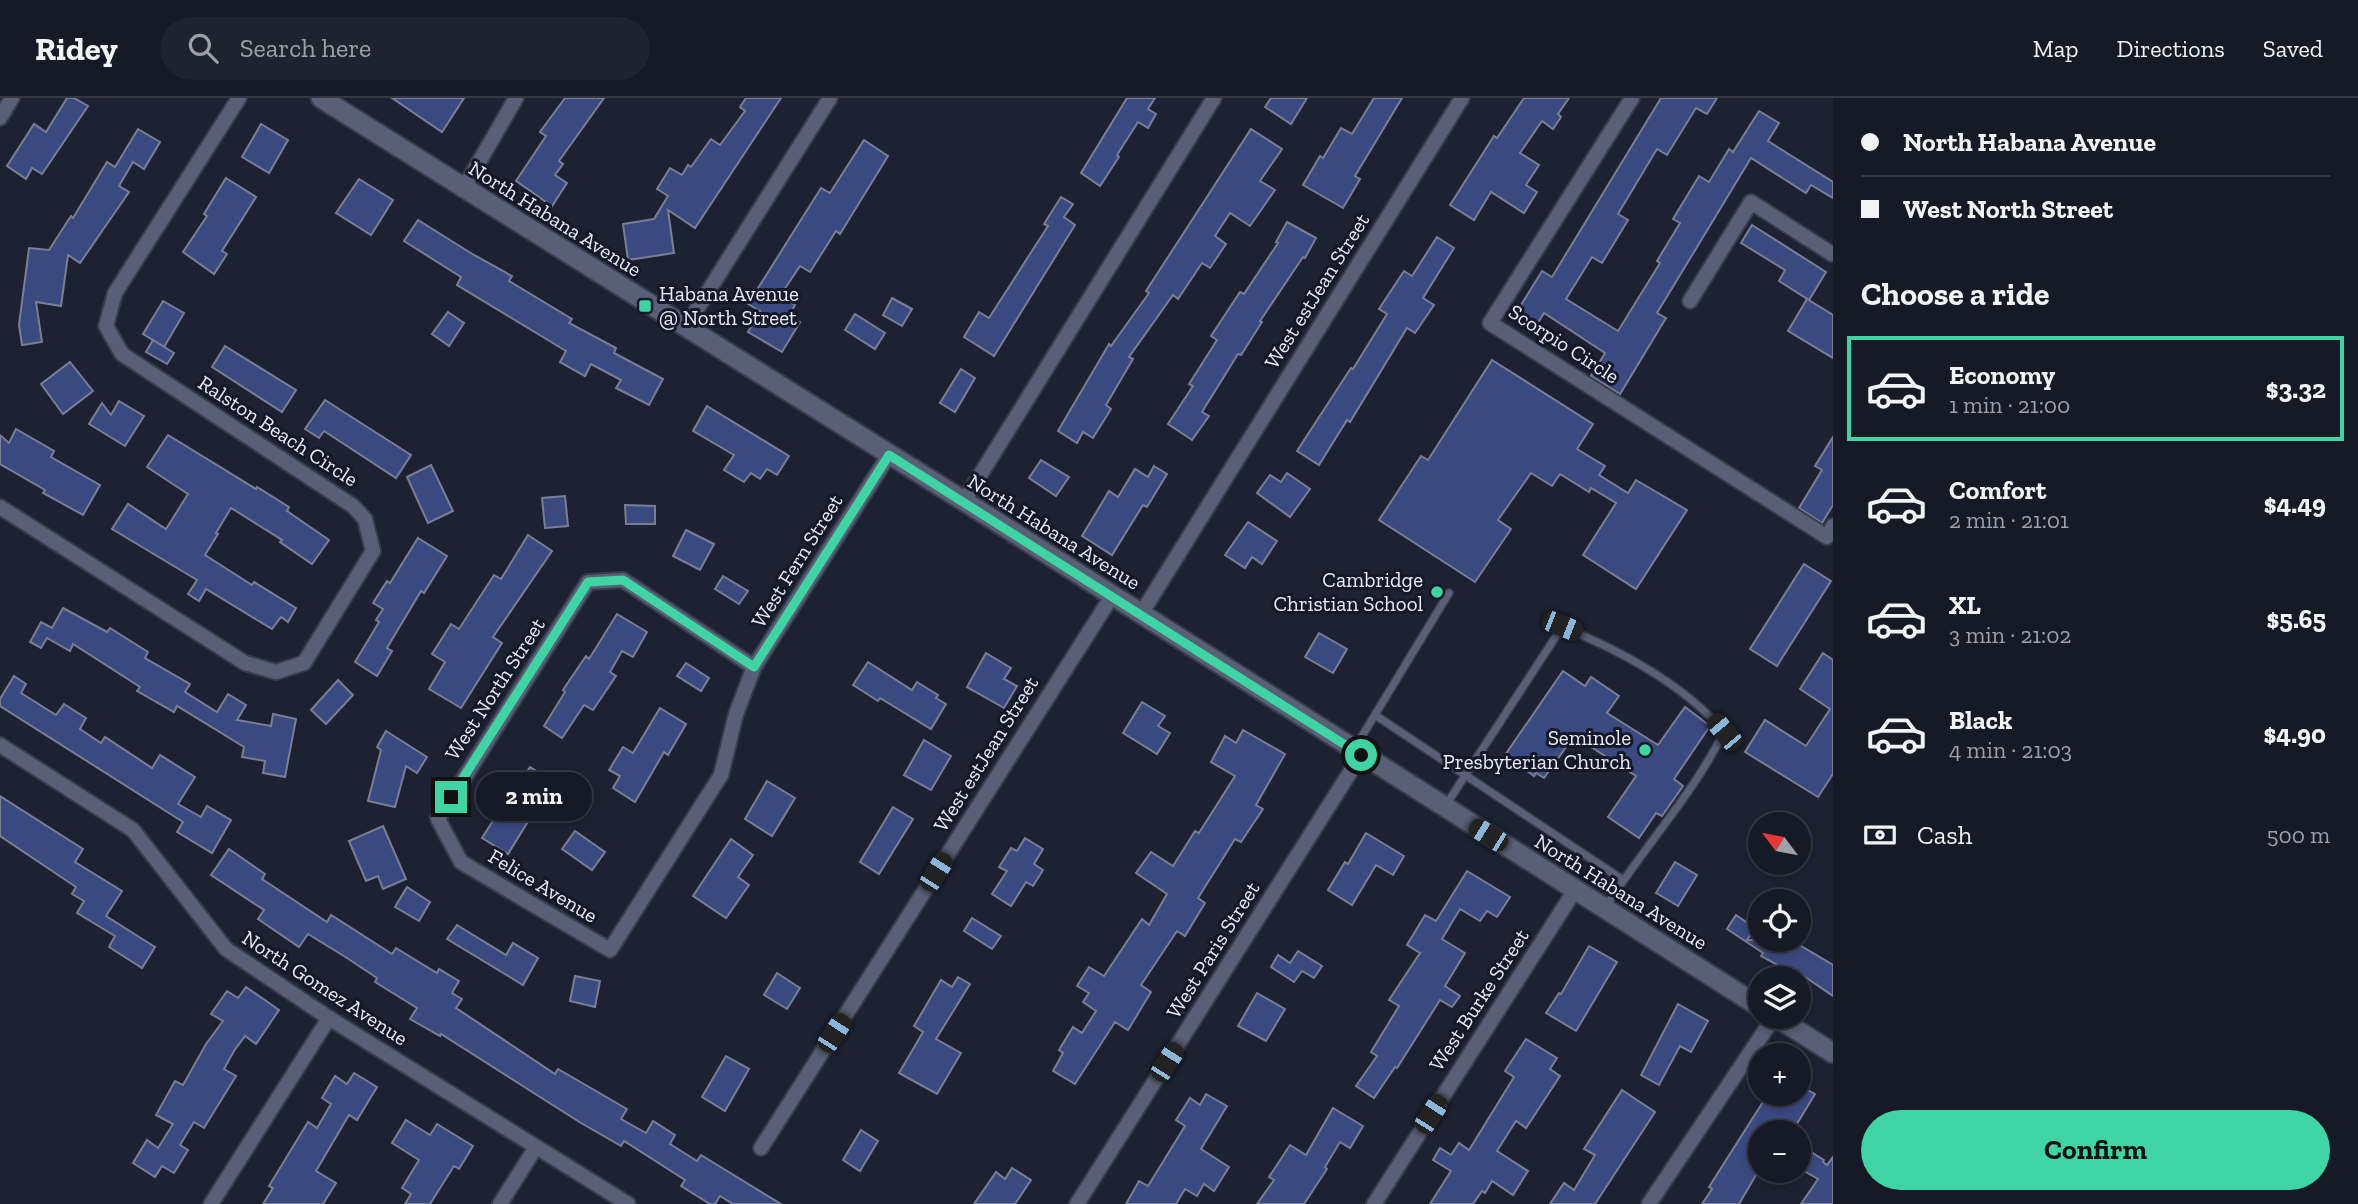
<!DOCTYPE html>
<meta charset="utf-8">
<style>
:root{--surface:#161a26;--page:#1f232e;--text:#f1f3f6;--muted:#9ea1a7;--line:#353843;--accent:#3ed4a3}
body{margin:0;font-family:"Zilla Slab",serif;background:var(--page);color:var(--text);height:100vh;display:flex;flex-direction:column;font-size:26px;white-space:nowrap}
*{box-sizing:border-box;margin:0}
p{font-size:23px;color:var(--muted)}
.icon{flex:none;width:38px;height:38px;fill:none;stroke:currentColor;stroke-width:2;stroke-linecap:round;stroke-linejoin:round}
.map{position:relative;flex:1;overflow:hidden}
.sheet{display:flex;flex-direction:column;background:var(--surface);width:525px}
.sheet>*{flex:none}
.top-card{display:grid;align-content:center;height:154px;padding:0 28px;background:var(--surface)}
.needle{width:46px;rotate:302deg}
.fabs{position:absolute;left:1748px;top:714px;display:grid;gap:14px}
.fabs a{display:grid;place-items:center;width:63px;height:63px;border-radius:50%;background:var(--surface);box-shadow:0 4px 10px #0003,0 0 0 2px var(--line);font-size:35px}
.end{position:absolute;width:32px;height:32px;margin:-16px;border:9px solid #3ed4a3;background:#111;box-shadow:0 0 0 4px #111}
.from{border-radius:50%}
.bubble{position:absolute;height:49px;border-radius:24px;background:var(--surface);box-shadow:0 4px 10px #0003,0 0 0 2px var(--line);font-size:23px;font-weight:700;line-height:49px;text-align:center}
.car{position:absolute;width:21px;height:42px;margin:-21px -10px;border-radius:9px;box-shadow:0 0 5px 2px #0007;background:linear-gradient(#222 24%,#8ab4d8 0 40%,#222 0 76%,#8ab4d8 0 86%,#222 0)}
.top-card b{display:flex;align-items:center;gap:24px;height:66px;font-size:26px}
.top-card b+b{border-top:2px solid var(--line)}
.top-card i{width:18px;height:18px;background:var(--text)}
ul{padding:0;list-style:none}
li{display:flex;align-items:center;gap:21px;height:105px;margin:0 14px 10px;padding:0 14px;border:4px solid transparent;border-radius:0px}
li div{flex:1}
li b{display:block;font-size:26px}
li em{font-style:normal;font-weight:700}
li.on{border-color:var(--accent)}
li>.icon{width:63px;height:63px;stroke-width:1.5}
h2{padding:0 28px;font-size:32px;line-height:84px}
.pay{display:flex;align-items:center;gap:18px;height:77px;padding:0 28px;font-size:26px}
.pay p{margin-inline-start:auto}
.button{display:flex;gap:14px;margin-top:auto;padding:14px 28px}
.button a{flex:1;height:80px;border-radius:42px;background:var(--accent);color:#111;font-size:28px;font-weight:700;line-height:80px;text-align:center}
header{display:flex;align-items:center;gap:42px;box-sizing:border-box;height:98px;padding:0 35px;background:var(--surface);border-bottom:2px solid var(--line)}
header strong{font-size:33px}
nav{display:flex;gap:38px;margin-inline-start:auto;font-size:24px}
.search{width:490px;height:63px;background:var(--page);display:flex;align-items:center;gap:18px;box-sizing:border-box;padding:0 24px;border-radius:38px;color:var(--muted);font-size:26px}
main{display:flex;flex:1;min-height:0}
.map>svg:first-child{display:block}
</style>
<header>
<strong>Ridey</strong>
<div class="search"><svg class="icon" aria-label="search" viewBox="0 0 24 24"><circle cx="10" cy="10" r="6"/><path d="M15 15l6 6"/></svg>Search here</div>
<nav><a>Map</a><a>Directions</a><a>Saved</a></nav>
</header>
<main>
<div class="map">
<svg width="1833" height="1106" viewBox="0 0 1833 1106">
<rect width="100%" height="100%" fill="#1d2233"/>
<!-- building -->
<g fill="#3b4981" stroke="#787f94" stroke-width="2">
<polygon points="67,0 74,0 88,8 42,76 32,70 26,81 7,68 34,26 46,34"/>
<polygon points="392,0 464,0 442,34"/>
<polygon points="565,0 604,0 559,63 563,66 555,77 567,85 552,108 516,83 546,38 540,34"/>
<polygon points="746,0 781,0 695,130 668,112 674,155 628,162 623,126 654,121 668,98 657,91 670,70 682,77 688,67 691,69 711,41 720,47 745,13 740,9"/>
<polygon points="1127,0 1155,0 1148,11 1156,16 1148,30 1138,24 1117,57 1119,59 1100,88 1081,75"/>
<polygon points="1271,0 1307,0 1291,26 1265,9"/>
<polygon points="1374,0 1402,0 1355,78 1360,81 1343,110 1303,87 1320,58 1323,60 1341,30 1352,36"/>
<polygon points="1524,0 1569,0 1558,16 1561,19 1553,31 1542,23 1520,55 1539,67 1526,87 1537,94 1524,115 1491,94 1474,122 1450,107 1494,38 1497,40"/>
<polygon points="1661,0 1717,0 1707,16 1696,10 1667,57 1657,51 1618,116 1628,122 1602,165 1592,159 1566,201 1618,233 1660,165 1657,163 1680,125 1673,121 1699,78 1709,84 1729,51 1733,54 1759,13 1779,25 1768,43 1833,84 1833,100 1811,87 1806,95 1751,60 1657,215 1666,220 1620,296 1591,278 1605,255 1544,215 1536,228 1516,215 1542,173 1552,179"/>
<polygon points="261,26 288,42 269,75 242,59"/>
<polygon points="138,31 160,44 144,71 133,64 119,88 129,94 80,165 68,157 61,208 36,204 42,244 22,247 19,227 29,150 49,152 71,118 73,120 107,64 115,69"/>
<polygon points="1251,31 1282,51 1260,83 1275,92 1250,128 1230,115 1215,138 1226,146 1210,170 1202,165 1178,201 1173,197 1129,259 1133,261 1106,307 1111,311 1093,340 1083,334 1077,345 1058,333 1109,246 1111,248 1149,195 1146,193"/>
<polygon points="864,42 888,58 840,136 836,133 810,174 800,168 780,198 795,207 789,217 800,224 782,254 748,234 760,213 748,206 821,90 830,95"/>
<polygon points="226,80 256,99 222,153 227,156 214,176 183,154 207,118 204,116"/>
<polygon points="359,81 393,102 371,137 336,115"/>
<polygon points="1061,99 1073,106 1064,119 1075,127 994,258 964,239 979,214 989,220 1048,128 1044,126"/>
<polygon points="418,122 474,157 512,178 509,183 572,221 569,225 616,250 614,255 663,281 649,307 616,290 621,282 591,266 585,278 560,264 566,253 457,187 461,179 404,143"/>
<polygon points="1287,124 1316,140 1305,160 1303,159 1260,223 1262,224 1241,257 1238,256 1202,314 1209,318 1192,342 1168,326 1193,288 1189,286 1217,242 1211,238 1240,194 1244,196 1278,145 1276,144"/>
<polygon points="1752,127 1826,174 1809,202 1779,183 1785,172 1741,145"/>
<polygon points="1437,139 1454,150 1423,200 1434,207 1415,235 1407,230 1350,324 1347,322 1319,367 1297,353 1351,270 1353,271 1387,216 1379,211 1404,173 1412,178"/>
<polygon points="892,200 912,211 902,228 883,217"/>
<polygon points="1807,201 1833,217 1833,260 1788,233"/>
<polygon points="163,203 184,215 164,249 143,236"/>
<polygon points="448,214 464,225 449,248 432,236"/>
<polygon points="855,216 885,235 875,251 845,232"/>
<polygon points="153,242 174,255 167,266 146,254"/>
<polygon points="225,248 296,292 282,314 212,269"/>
<polygon points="1492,262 1593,326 1577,351 1605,368 1599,377 1628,395 1636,382 1687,412 1636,491 1583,457 1616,405 1591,390 1589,394 1560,376 1552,388 1531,375 1498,422 1511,431 1475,484 1379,422 1421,358 1428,362"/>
<polygon points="70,264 93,293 63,316 41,286"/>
<polygon points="961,271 975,280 955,314 940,305"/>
<polygon points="325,302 411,357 396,380 324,333 319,340 305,331"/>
<polygon points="119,303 144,318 125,348 89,326 102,305 111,317"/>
<polygon points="707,308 789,358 777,377 767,371 760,381 751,375 744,384 724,372 734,357 693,333"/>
<polygon points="16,331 54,353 51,359 100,387 83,417 43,395 45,392 0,366 0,337 9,345"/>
<polygon points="168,337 256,391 257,389 289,409 287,413 329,442 312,466 280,444 282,442 231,410 216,435 218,436 205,457 252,487 254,484 296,510 288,524 281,519 272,531 206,491 199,503 188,496 197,482 112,431 128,406 166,431 188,396 147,369"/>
<polygon points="1833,339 1833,407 1822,425 1799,410 1822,372 1815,368"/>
<polygon points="1041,362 1069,379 1056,398 1029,380"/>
<polygon points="431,367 453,413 428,425 407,379"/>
<polygon points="1154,368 1167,376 1147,409 1143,407 1112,457 1082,438 1109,393 1118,399 1135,371 1148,379"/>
<polygon points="1287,375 1310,391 1290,419 1257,395 1270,377 1281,384"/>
<polygon points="565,398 568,428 545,430 542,400"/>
<polygon points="625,407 655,408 655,426 626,426"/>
<polygon points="1248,424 1277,443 1262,466 1252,459 1245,470 1225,457"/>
<polygon points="686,432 714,446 700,472 673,458"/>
<polygon points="528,437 552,453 493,539 502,545 461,610 429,591 445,564 432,556 451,526 459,531 494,477 501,481"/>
<polygon points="418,440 447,458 424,495 421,493 387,550 392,553 377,578 355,564 379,524 376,522 383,511 373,505 387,483 390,485"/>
<polygon points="1804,466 1831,483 1777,568 1750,551"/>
<polygon points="723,478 748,493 739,506 715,491"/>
<polygon points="63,510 107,534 110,530 148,554 145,560 190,586 185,594 217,614 228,596 246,607 237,622 271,628 273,616 296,621 285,679 263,675 265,663 242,659 244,649 177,608 174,614 137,593 140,589 73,546 70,553 47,540 41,550 30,544 41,524 52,530"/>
<polygon points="617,516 647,534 633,559 622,553 610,574 616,578 593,612 584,607 562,640 544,628 565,594 563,592 586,558 589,561"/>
<polygon points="1319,535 1347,551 1333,575 1305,559"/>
<polygon points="986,555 1011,570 1004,581 1017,588 1004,610 967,589"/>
<polygon points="1823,555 1833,562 1833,676 1818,699 1745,654 1765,622 1806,648 1830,611 1800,591"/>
<polygon points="868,564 912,592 917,584 938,597 936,600 946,606 931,631 880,600 878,603 853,587"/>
<polygon points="686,565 709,580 701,593 677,578"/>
<polygon points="1563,573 1585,588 1591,579 1619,598 1607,615 1658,647 1685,609 1710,628 1674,681 1683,688 1662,718 1656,715 1639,740 1608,719 1636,678 1574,638 1544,680 1536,675 1534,678 1505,657"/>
<polygon points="14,578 26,586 21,595 56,617 64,606 86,620 80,631 101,645 105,639 152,670 160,657 195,679 178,706 201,719 207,708 231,722 212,755 177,734 183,724 0,608 0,601"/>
<polygon points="338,582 353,597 326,626 311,612"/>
<polygon points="1142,604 1165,618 1158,628 1170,635 1157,656 1123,635"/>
<polygon points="660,610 686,626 668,657 664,654 635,704 613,690 620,678 609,672 623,649 633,655"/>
<polygon points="1243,632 1285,656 1256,707 1263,711 1241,744 1235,741 1198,800 1205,805 1185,838 1177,833 1141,887 1151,894 1128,932 1115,924 1075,986 1053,973 1063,955 1059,952 1073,929 1082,935 1096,913 1083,904 1089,895 1077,888 1089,869 1104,878 1142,821 1149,827 1167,796 1136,775 1151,754 1173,768 1195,733 1199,735 1235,678 1211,664 1225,638 1236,645"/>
<polygon points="386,633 427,659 417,675 406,668 395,709 368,703 381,652 377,649"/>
<polygon points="924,642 951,658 931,692 904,677"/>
<polygon points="530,669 553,683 508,756 482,740 507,701 510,703"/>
<polygon points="767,683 795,700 772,738 745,721"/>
<polygon points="0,698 83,751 75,764 122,793 106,818 155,849 142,870 109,849 115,838 77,815 84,803 72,796 76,789 0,738"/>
<polygon points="893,709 913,721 879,776 860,764"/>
<polygon points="383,728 406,781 383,791 378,778 366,783 349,743"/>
<polygon points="575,733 605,754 592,772 562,751"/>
<polygon points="1366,735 1404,758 1393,777 1376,767 1352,807 1328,792 1345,764 1348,766"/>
<polygon points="1025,740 1043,751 1034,766 1043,772 1033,788 1026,784 1011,808 992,796 1007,773 999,769 1011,750 1017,753"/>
<polygon points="731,741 753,757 738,779 749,787 726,820 693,798"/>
<polygon points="229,751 265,776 262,781 327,824 331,817 392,856 396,850 437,875 439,871 459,883 452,895 462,901 456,910 555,976 558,971 627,1011 621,1021 646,1035 653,1023 675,1037 670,1046 697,1063 701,1057 781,1106 733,1106 720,1098 715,1106 710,1106 681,1088 685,1082 624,1043 621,1048 581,1025 441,936 440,938 410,921 417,910 375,884 377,880 347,860 308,836 299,849 258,821 264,812 211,777"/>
<polygon points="1675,764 1697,777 1678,808 1656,795"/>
<polygon points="1467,773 1510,799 1497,819 1487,813 1480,823 1460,811 1442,841 1465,855 1445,888 1460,898 1452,909 1440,902 1397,970 1395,969 1374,1000 1356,988 1377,958 1371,954 1399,908 1389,902 1420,855 1407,847 1425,817 1436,823"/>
<polygon points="407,789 430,804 419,823 395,809"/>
<polygon points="1736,817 1755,830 1747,842 1791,842 1833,867 1833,898 1792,870 1790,874 1761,858 1763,855 1727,831"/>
<polygon points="972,820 1001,838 992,851 964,833"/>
<polygon points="457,827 506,857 513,845 538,860 523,887 447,841"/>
<polygon points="1589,848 1617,864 1576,933 1546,915 1559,895 1561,896"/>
<polygon points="1298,853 1322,868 1314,880 1302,873 1294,884 1271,869 1278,857 1290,865"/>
<polygon points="777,875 800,890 787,911 764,897"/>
<polygon points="575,878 600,883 595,909 570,903"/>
<polygon points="958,879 970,886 936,941 961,955 937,996 899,975 923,934 914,928 941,882 952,889"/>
<polygon points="246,889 279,912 256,946 245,938 234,953 224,971 236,978 204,1030 194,1024 180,1047 188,1052 174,1075 162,1068 155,1079 133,1065 147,1042 158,1050 173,1026 156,1017 175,983 183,987 206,946 223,923 211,916 227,893 238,900"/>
<polygon points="1257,895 1285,911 1266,943 1238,928"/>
<polygon points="1678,906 1708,923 1691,954 1680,948 1659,987 1641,977"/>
<polygon points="1526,941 1557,960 1550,971 1560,978 1526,1030 1516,1023 1497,1053 1528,1073 1513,1097 1492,1083 1485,1095 1482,1093 1473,1106 1430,1106 1451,1073 1433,1062 1440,1050 1451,1057 1459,1045 1469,1052 1514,979 1505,973"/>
<polygon points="726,958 749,971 725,1013 702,999"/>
<polygon points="354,975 377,989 357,1022 349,1017 316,1073 336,1085 323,1106 263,1106 273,1090 269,1088 308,1024 317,1030 331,1006 322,1000 335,978 347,986"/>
<polygon points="1799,987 1815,996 1792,1034 1760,1034 1760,1070 1739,1106 1702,1106 1712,1091 1709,1089 1768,996 1799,996"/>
<polygon points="1622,992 1655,1014 1595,1106 1550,1106 1564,1085 1574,1092 1595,1057 1584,1051"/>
<polygon points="1206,996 1227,1008 1201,1051 1229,1069 1214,1093 1204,1086 1197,1098 1185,1091 1176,1106 1126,1106 1139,1083 1148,1088 1185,1028 1176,1022 1190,1000 1200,1007"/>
<polygon points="1333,1010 1363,1028 1350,1050 1340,1044 1325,1069 1327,1071 1304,1106 1257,1106 1274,1082 1269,1079 1290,1047 1306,1057"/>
<polygon points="406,1022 430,1037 437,1026 473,1048 459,1071 454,1068 430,1106 405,1106 411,1096 402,1090 419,1062 392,1045"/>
<polygon points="861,1032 878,1043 860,1073 843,1062"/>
<polygon points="1808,1052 1824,1062 1823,1064 1827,1067 1833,1059 1833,1106 1801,1106 1818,1081 1799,1070"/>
<polygon points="1012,1070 1031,1082 1015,1106 974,1106 996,1074 1005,1081"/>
</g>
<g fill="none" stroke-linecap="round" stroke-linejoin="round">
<!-- lane casing -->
<g stroke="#383c4c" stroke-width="10">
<g id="lane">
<polyline points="1375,617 1623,782"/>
<polyline points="1356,648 1449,495"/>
<path d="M1446 707 1562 529C1618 551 1685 587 1724 634 1692 698 1643 750 1605 810"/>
</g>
</g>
<!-- street casing -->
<g stroke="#383c4c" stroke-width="18">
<g id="street">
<polyline points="1632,0 1490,225 1827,439 1833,428"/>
<polyline points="0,20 12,0"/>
<polyline points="464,90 516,0"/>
<polyline points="1690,203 1751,104 1832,156"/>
<polyline points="685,230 830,0"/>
<polyline points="964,403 1214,0"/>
<polyline points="0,409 245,565 276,574 304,565 373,453 365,421 353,408 122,256 106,228 115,195 239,0"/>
<polyline points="1141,516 1462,0"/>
<polyline points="754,569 623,482 588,484 438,721 461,764 610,852 721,677 736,616 754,569 889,357"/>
<polyline points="0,647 133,732 226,851 329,920 628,1106"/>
<polyline points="761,1050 1112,498"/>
<polyline points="211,1106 329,920"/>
<polyline points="500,1106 536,1049"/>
<polyline points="1077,1106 1361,657"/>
<polyline points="1374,1106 1575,792"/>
<polyline points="1649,1106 1774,919"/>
</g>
</g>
<!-- secondary casing -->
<g stroke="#383c4c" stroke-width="23">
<g id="secondary">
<polyline points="321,0 964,403 1760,909"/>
<polyline points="1776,919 1833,955"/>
</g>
</g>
<!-- lane -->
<use href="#lane" stroke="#595f74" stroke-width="7"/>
<!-- street -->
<use href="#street" stroke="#595f74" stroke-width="14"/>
<!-- secondary -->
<use href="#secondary" stroke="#595f74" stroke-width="19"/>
</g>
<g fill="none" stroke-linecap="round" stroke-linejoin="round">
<!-- route -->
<polyline stroke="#3ed4a3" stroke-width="9" points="451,699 588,484 623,482 754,569 889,357 1361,657"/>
</g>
<!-- markers -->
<g fill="#3ed4a3" stroke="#141929" stroke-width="2.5">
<rect x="638" y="201" width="14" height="14" rx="3.5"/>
<circle cx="1437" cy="494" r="7"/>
<circle cx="1645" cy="652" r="7"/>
</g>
<g text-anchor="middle" stroke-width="6" stroke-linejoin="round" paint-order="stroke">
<!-- street labels -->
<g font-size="21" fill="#e8ecf8" stroke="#141929">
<text transform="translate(555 121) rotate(32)" y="7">North Habana Avenue</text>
<text transform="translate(1317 193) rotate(-58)" y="7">West estJean Street</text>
<text transform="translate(1564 246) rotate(33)" y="7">Scorpio Circle</text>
<text transform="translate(278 333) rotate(33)" y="7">Ralston Beach Circle</text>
<text transform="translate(1054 434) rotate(32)" y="7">North Habana Avenue</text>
<text transform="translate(797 463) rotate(-58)" y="7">West Fern Street</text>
<text transform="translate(495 591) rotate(-57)" y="7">West North Street</text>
<text transform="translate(986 656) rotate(-58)" y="7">West estJean Street</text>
<text transform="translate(543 788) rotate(31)" y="7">Felice Avenue</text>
<text transform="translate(1621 794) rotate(32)" y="7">North Habana Avenue</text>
<text transform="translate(1213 852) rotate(-58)" y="7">West Paris Street</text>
<text transform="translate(325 890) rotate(33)" y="7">North Gomez Avenue</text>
<text transform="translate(1479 902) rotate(-57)" y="7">West Burke Street</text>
</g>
<!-- poi labels -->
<g font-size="21" fill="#e8ecf8" stroke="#141929" text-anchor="end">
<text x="659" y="203" text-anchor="start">Habana Avenue<tspan x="659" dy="24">@ North Street</tspan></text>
<text x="1423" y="489">Cambridge<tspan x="1423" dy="24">Christian School</tspan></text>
<text x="1631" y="647">Seminole<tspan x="1631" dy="24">Presbyterian Church</tspan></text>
</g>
</g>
</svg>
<div class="fabs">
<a><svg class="needle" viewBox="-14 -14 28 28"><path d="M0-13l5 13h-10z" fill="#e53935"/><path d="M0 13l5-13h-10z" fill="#9ea1a7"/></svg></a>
<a><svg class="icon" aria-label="locate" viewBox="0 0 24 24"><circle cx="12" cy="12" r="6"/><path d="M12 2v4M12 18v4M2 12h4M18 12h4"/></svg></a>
<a><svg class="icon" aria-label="layers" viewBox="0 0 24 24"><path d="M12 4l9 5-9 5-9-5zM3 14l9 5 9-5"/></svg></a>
<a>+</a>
<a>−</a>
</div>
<i class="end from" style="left:1361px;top:657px"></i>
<i class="end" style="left:451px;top:699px"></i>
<div class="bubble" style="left:476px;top:674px;width:116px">2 min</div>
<i class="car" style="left:1562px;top:528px;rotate:112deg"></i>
<i class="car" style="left:1724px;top:634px;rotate:320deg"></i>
<i class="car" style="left:1488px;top:737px;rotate:302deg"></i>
<i class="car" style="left:936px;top:774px;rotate:32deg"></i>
<i class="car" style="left:834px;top:935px;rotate:33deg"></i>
<i class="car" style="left:1167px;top:964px;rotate:32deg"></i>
<i class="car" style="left:1431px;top:1016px;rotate:33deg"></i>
</div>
<section class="sheet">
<div class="top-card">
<b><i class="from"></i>North Habana Avenue</b>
<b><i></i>West North Street</b>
</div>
<h2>Choose a ride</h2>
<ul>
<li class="on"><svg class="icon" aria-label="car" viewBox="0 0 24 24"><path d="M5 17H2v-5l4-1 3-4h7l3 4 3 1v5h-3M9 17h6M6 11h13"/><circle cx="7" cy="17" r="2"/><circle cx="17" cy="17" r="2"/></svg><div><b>Economy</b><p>1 min · 21:00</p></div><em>$3.32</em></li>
<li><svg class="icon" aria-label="car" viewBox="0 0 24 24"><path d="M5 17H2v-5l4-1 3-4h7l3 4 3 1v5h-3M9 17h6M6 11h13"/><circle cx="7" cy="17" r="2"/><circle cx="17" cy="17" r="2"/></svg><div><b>Comfort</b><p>2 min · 21:01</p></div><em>$4.49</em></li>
<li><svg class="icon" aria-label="car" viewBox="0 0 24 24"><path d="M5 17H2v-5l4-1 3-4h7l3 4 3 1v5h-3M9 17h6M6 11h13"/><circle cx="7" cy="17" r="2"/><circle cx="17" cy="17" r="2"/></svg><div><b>XL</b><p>3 min · 21:02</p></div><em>$5.65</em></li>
<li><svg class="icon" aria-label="car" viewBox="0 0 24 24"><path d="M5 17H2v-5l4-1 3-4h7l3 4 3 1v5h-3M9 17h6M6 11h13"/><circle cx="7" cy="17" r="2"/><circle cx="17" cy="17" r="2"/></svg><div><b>Black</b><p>4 min · 21:03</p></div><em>$4.90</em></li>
</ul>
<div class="pay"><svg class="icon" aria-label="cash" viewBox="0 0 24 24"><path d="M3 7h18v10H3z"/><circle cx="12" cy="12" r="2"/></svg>Cash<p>500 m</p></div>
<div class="button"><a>Confirm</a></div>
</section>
</main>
